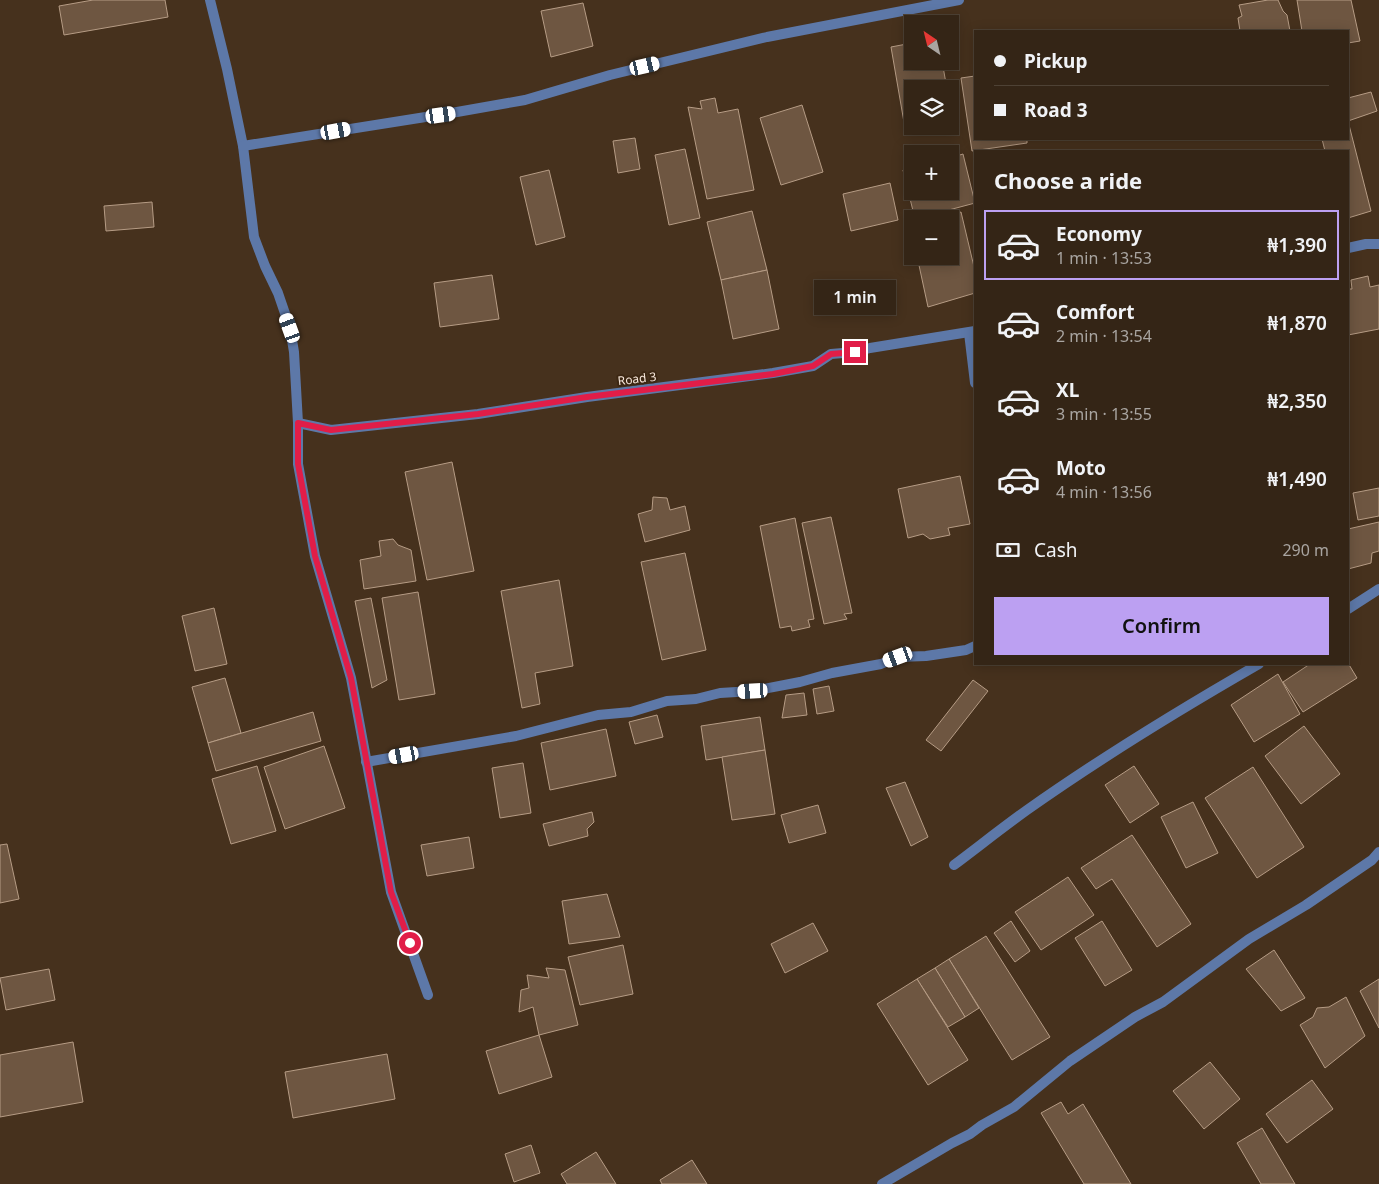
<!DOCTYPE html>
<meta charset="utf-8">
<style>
:root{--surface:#342516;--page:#3c2d1f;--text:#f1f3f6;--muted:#a9a5a1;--line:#4e4235;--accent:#bca0f2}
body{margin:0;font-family:"Noto Sans",sans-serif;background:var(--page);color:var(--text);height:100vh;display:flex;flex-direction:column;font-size:19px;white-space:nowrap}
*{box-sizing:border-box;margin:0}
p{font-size:16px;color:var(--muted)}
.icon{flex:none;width:28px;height:28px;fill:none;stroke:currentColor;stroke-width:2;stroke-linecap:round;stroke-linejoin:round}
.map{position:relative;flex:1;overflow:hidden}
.sheet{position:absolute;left:974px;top:150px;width:375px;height:515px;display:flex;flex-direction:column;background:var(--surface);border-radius:0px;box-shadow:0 2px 12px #0003,0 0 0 1px var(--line)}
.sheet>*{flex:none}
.banner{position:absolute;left:974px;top:30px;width:375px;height:110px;border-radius:0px;box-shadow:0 2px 12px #0003,0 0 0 1px var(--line);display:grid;align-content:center;height:110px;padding:0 20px;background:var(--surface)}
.needle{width:32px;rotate:325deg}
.controls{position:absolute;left:904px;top:15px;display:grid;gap:10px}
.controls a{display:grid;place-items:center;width:55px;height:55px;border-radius:0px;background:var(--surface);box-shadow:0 2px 12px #0003,0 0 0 1px var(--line);font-size:25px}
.end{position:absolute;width:22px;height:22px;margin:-11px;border:6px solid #e11d48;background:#fff;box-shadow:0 0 0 2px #fff}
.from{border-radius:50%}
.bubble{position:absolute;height:35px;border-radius:0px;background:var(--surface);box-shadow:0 2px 12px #0003,0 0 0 1px var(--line);font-size:16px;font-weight:600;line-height:35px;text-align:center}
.car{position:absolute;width:15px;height:30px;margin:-15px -8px;border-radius:6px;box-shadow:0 0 4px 1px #0007;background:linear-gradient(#fff 24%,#345 0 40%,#fff 0 76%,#345 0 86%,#fff 0)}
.banner b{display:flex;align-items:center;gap:18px;height:48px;font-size:19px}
.banner b+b{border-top:1px solid var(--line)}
.banner i{width:12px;height:12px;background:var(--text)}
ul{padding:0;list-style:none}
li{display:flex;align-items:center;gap:15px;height:70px;margin:0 10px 8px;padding:0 10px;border:2px solid transparent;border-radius:0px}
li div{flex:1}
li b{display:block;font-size:19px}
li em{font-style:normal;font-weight:600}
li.active{border-color:var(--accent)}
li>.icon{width:45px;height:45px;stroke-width:1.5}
h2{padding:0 20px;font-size:22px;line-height:60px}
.pay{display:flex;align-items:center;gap:12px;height:55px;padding:0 20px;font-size:19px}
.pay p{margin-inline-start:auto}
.action{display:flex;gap:10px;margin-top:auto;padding:10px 20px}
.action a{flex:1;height:58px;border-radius:0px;background:var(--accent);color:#111;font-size:20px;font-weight:600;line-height:58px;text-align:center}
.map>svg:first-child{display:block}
</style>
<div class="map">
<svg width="1379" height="1184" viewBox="0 0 1379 1184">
<rect width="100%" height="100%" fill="#46311d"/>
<!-- building -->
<g fill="#6e5641" stroke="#b69c85">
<polygon points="93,0 165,0 168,17 64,35 59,6"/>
<polygon points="1268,0 1278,0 1283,11 1287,15 1290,31 1240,31 1238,18 1242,16 1239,5"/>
<polygon points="1297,0 1351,0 1360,41 1348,43 1348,31 1302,31"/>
<polygon points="583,3 593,46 551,57 541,11"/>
<polygon points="912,43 912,61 942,61 947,89 912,89 912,126 950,126 950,109 953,126 906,134 891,47"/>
<polygon points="975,76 975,139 1027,139 1027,143 972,151 961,78"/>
<polygon points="1371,92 1377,111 1348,121 1371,211 1348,218 1348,151 1325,151 1322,139 1348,139 1348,98"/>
<polygon points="715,98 718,113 738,109 754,190 707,199 688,107 702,109 700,101"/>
<polygon points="802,105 823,172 781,185 760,118"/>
<polygon points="635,138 640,169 618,173 613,141"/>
<polygon points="685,149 700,218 669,225 655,155"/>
<polygon points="963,154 975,203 915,219 903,170 912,168 912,191 950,191 950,158"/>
<polygon points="549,170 565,237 536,245 520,177"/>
<polygon points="890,183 898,220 851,231 843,194"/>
<polygon points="152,202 154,227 106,231 104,206"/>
<polygon points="752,211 767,270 721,280 707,222"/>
<polygon points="961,212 975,271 975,293 928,307 917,256 950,256 950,219 937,219"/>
<polygon points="767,270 779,329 733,339 721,280"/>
<polygon points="492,275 499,319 440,327 434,283"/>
<polygon points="1368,276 1370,287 1379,285 1379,329 1348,335 1348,289 1352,289 1351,280"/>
<polygon points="452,462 474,571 427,580 405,472"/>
<polygon points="960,476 970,524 948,528 950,535 930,539 923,534 908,538 898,489"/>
<polygon points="1379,488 1379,516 1358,520 1353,493"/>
<polygon points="653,497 667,498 670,510 685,506 690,530 645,542 638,514 652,510"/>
<polygon points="831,517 852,613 844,614 847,619 824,624 802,523"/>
<polygon points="795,518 814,619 808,620 810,627 792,631 791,626 780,628 760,526"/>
<polygon points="1379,522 1379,551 1372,553 1371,563 1348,569 1348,529"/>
<polygon points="393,539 398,545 411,550 416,581 364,589 360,560 381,556 379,541"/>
<polygon points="685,553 706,650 662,660 641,562"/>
<polygon points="559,580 573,666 535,673 540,704 522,708 501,591"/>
<polygon points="418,592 435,694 399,700 382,598"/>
<polygon points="371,598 387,680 372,688 355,601"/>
<polygon points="214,608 227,664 195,671 182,616"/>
<polygon points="1348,663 1357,678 1303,712 1283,682 1310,664"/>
<polygon points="1278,674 1300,714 1254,742 1231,705"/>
<polygon points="225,678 241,733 208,743 192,687"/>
<polygon points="973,680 988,691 941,751 926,740"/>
<polygon points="829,686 834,711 817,714 813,689"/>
<polygon points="804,693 807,715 782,718 786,695"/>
<polygon points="313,712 321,741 216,771 208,743"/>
<polygon points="657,715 663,737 635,744 629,722"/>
<polygon points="760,717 765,750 706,760 701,726"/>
<polygon points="1304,726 1340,774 1301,804 1265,756"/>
<polygon points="606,729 616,776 550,790 541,743"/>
<polygon points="324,746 345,808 285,829 264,767"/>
<polygon points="765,750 775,814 732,820 722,757"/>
<polygon points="523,763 531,813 500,818 492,768"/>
<polygon points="257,766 276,831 231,844 212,779"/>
<polygon points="1134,766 1159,804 1130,823 1105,785"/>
<polygon points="1253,767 1304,847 1257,878 1205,798"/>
<polygon points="905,782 928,837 911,846 886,788"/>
<polygon points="1193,802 1218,853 1186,868 1161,817"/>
<polygon points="818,805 826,833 789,843 781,815"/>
<polygon points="592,812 594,822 587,829 588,836 549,846 543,824"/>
<polygon points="1132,835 1191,924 1157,947 1112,879 1096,889 1081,868"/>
<polygon points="469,837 474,868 427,876 421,845"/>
<polygon points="7,844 19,899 0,903 0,845"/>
<polygon points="1068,877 1094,915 1041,950 1015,912"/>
<polygon points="607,894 620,937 569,944 562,901"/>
<polygon points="1011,921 1030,951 1015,962 994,933"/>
<polygon points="1102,921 1132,970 1105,986 1075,938"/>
<polygon points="813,923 828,951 785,973 771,944"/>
<polygon points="986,936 1050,1037 1012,1060 949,959"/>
<polygon points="623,945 633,994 580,1005 568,957"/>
<polygon points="1274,950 1305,998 1281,1011 1246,969"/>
<polygon points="949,959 979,1008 965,1017 935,968"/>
<polygon points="546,968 565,970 578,1025 539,1035 533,1007 519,1012 521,990 529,988 527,975 549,978"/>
<polygon points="935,968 965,1017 948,1027 917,979"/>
<polygon points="49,969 55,1000 6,1010 0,978"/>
<polygon points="917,979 968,1060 928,1085 877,1004"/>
<polygon points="1379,979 1379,1028 1360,991"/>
<polygon points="1346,997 1365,1036 1325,1068 1300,1025 1313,1017 1317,1008 1329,1007"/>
<polygon points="539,1035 552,1077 499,1094 486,1051"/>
<polygon points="73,1042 83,1102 0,1117 0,1055"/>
<polygon points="387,1054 395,1099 293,1118 285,1072"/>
<polygon points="1210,1062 1240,1099 1204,1129 1173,1091"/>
<polygon points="1312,1080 1333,1109 1287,1143 1266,1114"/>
<polygon points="1061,1102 1068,1114 1083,1104 1131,1184 1084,1184 1041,1113"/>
<polygon points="1262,1128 1295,1184 1261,1184 1237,1143"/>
<polygon points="531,1145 540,1173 514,1182 505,1154"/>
<polygon points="596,1152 616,1184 567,1184 561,1174"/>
<polygon points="692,1160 707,1184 662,1184 660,1180"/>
</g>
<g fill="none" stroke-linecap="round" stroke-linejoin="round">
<!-- minor -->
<g stroke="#5d78a8" stroke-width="10">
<polyline points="210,0 227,69 243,146 254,237 265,266 278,293 290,328 294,352 298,423 298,464 315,556 351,678 391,892 428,995"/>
<polyline points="243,146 457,112 525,100 610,75 767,37 959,0"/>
<polyline points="1348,248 1366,244 1379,244"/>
<polyline points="969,333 975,383"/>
<polyline points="298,423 331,430 478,414 587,397 773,373 813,366 831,354 855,352 870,348 975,331"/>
<polyline points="1348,609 1379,589"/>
<polyline points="366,762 516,736 598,715 631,712 667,701 696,699 720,693 753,691 800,682 832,673 881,664 898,657 926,656 966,650 975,646"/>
<path d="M954 865C978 847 1002 828 1027 810 1102 757 1179 710 1259 664"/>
<polyline points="882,1184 952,1143 970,1134 982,1125 1014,1107 1070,1061 1135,1017 1163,1002 1249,939 1306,905 1372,860 1379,852"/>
</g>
</g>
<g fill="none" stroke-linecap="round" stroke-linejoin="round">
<!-- route -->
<polyline stroke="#e11d48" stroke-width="6" points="410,943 391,892 351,678 315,556 298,464 298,423 331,430 478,414 587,397 773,374 813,366 831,354 855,352"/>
</g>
<g text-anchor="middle" stroke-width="4" stroke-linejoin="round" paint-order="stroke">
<!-- street labels -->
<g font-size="12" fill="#f6e7db" stroke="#3c2713">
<text transform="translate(637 379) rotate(-7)" y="4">Road 3</text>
</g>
</g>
</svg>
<div class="controls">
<a><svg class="needle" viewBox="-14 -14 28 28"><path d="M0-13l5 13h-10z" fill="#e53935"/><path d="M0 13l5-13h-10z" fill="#a9a5a1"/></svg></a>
<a><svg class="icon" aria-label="layers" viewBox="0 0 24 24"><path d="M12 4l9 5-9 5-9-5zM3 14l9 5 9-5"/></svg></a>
<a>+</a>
<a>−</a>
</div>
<i class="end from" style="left:410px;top:943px"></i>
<i class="end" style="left:855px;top:352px"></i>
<div class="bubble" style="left:814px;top:280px;width:82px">1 min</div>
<i class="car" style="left:645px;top:66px;rotate:77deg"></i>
<i class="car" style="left:441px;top:115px;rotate:82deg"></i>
<i class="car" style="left:336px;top:131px;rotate:80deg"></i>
<i class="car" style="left:290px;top:328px;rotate:340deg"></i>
<i class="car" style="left:898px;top:657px;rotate:250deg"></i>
<i class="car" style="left:753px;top:691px;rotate:267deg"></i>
<i class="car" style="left:404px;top:755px;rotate:260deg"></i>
<div class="banner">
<b><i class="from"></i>Pickup</b>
<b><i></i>Road 3</b>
</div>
<section class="sheet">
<h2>Choose a ride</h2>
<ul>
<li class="active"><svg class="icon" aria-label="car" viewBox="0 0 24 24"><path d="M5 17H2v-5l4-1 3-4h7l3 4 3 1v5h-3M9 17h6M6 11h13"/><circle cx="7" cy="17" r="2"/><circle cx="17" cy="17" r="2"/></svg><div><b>Economy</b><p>1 min · 13:53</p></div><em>₦1,390</em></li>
<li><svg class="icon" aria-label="car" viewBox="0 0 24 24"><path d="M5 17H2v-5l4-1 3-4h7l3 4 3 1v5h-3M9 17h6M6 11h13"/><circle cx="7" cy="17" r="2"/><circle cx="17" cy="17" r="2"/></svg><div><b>Comfort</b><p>2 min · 13:54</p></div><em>₦1,870</em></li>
<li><svg class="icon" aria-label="car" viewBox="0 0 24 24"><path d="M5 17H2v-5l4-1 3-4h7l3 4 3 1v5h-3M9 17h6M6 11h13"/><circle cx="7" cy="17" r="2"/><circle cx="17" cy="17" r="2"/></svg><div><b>XL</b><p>3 min · 13:55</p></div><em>₦2,350</em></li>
<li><svg class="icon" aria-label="car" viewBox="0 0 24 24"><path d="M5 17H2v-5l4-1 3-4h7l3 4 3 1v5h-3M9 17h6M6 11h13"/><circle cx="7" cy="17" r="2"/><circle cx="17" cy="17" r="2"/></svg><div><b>Moto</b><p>4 min · 13:56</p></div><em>₦1,490</em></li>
</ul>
<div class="pay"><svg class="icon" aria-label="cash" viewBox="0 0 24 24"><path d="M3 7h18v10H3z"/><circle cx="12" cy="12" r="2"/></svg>Cash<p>290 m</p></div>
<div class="action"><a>Confirm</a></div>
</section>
</div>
